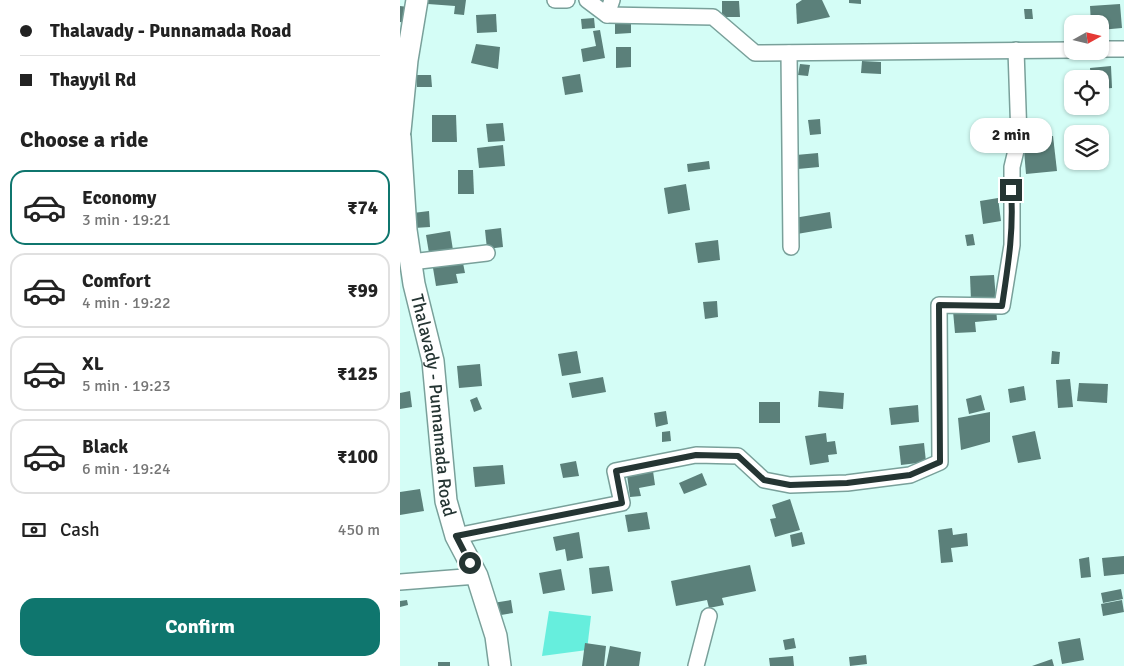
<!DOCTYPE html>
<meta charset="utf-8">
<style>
:root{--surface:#fff;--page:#f2f2f2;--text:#222;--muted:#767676;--line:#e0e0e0;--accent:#0f766e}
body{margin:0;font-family:Signika,sans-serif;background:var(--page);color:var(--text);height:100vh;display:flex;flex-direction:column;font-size:19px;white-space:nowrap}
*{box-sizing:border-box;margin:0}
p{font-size:16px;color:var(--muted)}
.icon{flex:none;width:28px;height:28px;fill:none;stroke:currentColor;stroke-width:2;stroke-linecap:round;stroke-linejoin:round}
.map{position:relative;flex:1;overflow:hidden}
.panel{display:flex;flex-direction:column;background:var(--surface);width:400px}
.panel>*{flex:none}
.top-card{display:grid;align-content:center;height:110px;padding:0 20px;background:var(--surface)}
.needle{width:32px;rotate:82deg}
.fabs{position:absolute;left:664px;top:15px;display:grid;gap:10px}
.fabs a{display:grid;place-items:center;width:45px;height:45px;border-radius:10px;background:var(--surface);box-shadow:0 1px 4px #0004;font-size:25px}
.end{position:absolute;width:22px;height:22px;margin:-11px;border:6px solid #253533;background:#fff;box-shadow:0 0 0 2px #fff}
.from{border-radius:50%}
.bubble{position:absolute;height:35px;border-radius:15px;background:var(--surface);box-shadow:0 1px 4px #0004;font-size:16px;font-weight:700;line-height:35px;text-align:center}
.top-card b{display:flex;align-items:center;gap:18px;height:48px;font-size:19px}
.top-card b+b{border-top:1px solid var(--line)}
.top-card i{width:12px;height:12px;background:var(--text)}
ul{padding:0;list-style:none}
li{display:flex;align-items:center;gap:15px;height:75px;margin:0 10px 8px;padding:0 10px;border:2px solid var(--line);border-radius:15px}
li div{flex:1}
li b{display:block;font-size:19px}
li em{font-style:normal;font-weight:700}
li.selected{border-color:var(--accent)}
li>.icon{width:45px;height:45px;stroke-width:1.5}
h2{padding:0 20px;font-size:22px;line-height:60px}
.pay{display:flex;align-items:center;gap:12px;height:55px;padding:0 20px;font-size:19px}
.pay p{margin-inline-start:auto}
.primary-button{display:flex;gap:10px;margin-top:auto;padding:10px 20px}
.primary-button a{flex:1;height:58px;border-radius:15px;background:var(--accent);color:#fff;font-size:20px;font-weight:700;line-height:58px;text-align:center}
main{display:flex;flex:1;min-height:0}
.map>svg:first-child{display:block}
</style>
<main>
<section class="panel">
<div class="top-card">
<b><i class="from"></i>Thalavady - Punnamada Road</b>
<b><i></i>Thayyil Rd</b>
</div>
<h2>Choose a ride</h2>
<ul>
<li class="selected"><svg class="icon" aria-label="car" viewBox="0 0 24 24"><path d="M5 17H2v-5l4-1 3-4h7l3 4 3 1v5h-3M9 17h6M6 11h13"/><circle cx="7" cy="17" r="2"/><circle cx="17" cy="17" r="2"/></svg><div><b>Economy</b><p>3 min · 19:21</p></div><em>₹74</em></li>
<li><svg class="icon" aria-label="car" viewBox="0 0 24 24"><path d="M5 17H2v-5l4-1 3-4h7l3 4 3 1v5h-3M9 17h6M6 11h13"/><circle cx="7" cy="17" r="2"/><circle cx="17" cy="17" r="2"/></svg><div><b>Comfort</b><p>4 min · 19:22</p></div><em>₹99</em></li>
<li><svg class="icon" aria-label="car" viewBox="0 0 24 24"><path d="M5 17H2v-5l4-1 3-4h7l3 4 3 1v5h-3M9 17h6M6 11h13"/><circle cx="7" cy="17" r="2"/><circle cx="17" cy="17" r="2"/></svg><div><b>XL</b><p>5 min · 19:23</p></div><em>₹125</em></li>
<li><svg class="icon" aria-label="car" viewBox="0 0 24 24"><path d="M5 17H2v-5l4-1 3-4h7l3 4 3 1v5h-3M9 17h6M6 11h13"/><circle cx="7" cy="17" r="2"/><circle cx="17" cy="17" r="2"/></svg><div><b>Black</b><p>6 min · 19:24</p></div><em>₹100</em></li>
</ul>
<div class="pay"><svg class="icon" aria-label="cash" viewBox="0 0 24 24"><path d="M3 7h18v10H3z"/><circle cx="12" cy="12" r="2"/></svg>Cash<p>450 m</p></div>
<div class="primary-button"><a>Confirm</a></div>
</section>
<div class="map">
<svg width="724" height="666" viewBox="0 0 724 666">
<rect width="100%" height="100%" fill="#d4fdf6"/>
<!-- water -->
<polygon fill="#6ed" points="149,611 191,616 187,650 142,656"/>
<!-- building -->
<g fill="#5b807a">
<polygon points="28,0 66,0 64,15 54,14 55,6 28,4"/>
<polygon points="402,0 422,0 430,17 397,24 396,4"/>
<polygon points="449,0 461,0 461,4 449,3"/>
<polygon points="322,1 339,1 340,17 322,17"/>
<polygon points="720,4 722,28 700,30 700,24 691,24 690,6"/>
<polygon points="0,6 8,7 6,23 0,22"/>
<polygon points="624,9 632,9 633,19 625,19"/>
<polygon points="96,14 97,32 77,33 76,15"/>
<polygon points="194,18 195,28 182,29 181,19"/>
<polygon points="231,23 231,33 215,34 215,24"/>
<polygon points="200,30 205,58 183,62 181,49 196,46 193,31"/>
<polygon points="76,44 100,47 98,69 71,63"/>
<polygon points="216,47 231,47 231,67 216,68"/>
<polygon points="462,61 481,62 481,74 461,73"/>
<polygon points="400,64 410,65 408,76 398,75"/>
<polygon points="711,66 712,88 700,89 700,79 691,79 690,68"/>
<polygon points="180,74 183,92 165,95 162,77"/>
<polygon points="16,75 31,75 32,87 17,87"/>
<polygon points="32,115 56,115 57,142 32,142"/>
<polygon points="420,119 421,134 410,135 408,120"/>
<polygon points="103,123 105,141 88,142 86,124"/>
<polygon points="653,136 657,171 626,174 623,139"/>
<polygon points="103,145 105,166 79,168 77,148"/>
<polygon points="418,153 419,167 398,169 396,155"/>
<polygon points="309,161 310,169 288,172 287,164"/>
<polygon points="58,170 73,170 74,194 58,194"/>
<polygon points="286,184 290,210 268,214 264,188"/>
<polygon points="598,198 601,221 583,224 580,201"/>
<polygon points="29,211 30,227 14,228 13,213"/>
<polygon points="430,212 432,228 397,234 394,218"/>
<polygon points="101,228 103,247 87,249 85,230"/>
<polygon points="50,231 53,250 29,253 26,235"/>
<polygon points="573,234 575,245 567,246 565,235"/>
<polygon points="318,240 320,260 298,263 295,243"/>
<polygon points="63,263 65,273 56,274 58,283 36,286 33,268"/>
<polygon points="594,275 596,299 571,301 570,276"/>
<polygon points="317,301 318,317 305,319 303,302"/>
<polygon points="596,308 597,320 575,322 576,332 555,333 553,311"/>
<polygon points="177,351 181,373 162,376 158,354"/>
<polygon points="652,351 660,352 659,364 651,364"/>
<polygon points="80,364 82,386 59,388 57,366"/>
<polygon points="203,377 206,392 172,398 169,383"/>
<polygon points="670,379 673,407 658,408 656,380"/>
<polygon points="679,383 708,384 707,403 677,401"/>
<polygon points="624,386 626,400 610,403 608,389"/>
<polygon points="10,391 12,407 0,409 0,393"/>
<polygon points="419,391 444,393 443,409 418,407"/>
<polygon points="581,395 585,410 569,414 566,399"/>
<polygon points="77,397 82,409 74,412 70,400"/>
<rect x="359" y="402" width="21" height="21"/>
<polygon points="518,405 519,422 491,425 489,408"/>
<polygon points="266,411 268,424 256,427 254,413"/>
<polygon points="590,412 590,442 561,450 558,418"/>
<polygon points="270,431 271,441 262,442 262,432"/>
<polygon points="635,431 641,459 618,463 612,436"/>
<polygon points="426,433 427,442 435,441 437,454 428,455 429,462 410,465 405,436"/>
<polygon points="524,443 526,462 501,465 499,446"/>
<polygon points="176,461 179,476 163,478 160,464"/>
<polygon points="103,465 105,484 75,487 73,467"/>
<polygon points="253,471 255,485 239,488 241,496 230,497 227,475"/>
<polygon points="302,473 307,485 284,494 279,483"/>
<polygon points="20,489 24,511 0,515 0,492"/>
<polygon points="390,499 400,530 375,537 370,519 376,518 372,505"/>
<polygon points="247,512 250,529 228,532 225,515"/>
<polygon points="552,528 553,535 567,533 568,546 551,548 553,562 541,563 538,530"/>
<polygon points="179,532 183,558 167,561 165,549 156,551 153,537"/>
<polygon points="402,532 405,544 392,547 390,535"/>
<polygon points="724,556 724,574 704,576 702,558"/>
<polygon points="689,557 691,577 681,578 679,559"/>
<polygon points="350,565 356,591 322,598 324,605 309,608 307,600 276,606 271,581"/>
<polygon points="209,566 213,591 192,594 189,568"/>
<polygon points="161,569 165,590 143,594 139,573"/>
<polygon points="721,589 723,599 703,603 701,593"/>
<polygon points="7,600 8,605 0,607 0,601"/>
<polygon points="111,600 113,613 95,616 93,603"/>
<polygon points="722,600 724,612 703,616 701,604"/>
<polygon points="394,638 396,648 385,650 383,640"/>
<polygon points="680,638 684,660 662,664 658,642"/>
<polygon points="185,643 206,646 204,666 182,666"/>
<polygon points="210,646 241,652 239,666 206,666"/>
<polygon points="466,655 467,664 450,666 449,657"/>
<polygon points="393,656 394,666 370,666 369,658"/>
<polygon points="652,659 654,666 632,666"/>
<rect x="38" y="662" width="12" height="4"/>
</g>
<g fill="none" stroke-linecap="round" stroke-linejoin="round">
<!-- street casing -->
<g stroke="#79a09a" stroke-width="18">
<g id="street">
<polyline points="155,0 167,0"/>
<polyline points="187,0 207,15 212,0"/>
<polyline points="207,15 313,17 355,53 672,50"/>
<polyline points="700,49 724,49"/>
<polyline points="389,53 391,247"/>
<polyline points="11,262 87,253"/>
<polyline points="56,536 222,503 215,471 296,455 338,456 364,480 390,485 447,483 510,475 540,462 539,305 602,306 612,245 612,167 619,138 616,50"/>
<polyline points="0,582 77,576"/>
<polyline points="296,666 309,616"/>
</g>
</g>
<!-- secondary casing -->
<g stroke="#79a09a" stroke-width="24">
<g id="secondary">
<polyline points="0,131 7,60 17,0"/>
<path id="s1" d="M0 137 6 230 14 284 33 361 46 501 56 536 77 576 96 636 100 666"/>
</g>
</g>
<!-- street -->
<use href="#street" stroke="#fff" stroke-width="15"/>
<!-- secondary -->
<use href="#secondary" stroke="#fff" stroke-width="21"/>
</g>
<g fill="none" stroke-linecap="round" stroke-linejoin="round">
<!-- route -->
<path stroke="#253533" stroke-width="6" d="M70 563 56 536 222 503 216 471 296 455 338 456 364 480 390 485 447 483 510 475 540 462 539 305 602 306C608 266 614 230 611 190"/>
</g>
<g text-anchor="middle" stroke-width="5" stroke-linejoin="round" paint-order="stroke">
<!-- street labels -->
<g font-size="18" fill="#253533" stroke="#d4fdf6">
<text dy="6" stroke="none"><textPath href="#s1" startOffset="271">Thalavady - Punnamada Road</textPath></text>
</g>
</g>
</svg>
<div class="fabs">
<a><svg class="needle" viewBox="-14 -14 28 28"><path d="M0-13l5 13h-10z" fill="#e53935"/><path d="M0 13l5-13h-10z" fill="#767676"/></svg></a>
<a><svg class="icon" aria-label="locate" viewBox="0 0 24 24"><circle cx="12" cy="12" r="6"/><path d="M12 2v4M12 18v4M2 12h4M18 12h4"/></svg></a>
<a><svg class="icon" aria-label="layers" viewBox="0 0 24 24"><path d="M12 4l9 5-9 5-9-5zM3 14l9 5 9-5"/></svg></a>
</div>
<i class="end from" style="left:70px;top:563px"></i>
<i class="end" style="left:611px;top:190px"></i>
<div class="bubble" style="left:570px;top:118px;width:82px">2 min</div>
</div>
</main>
